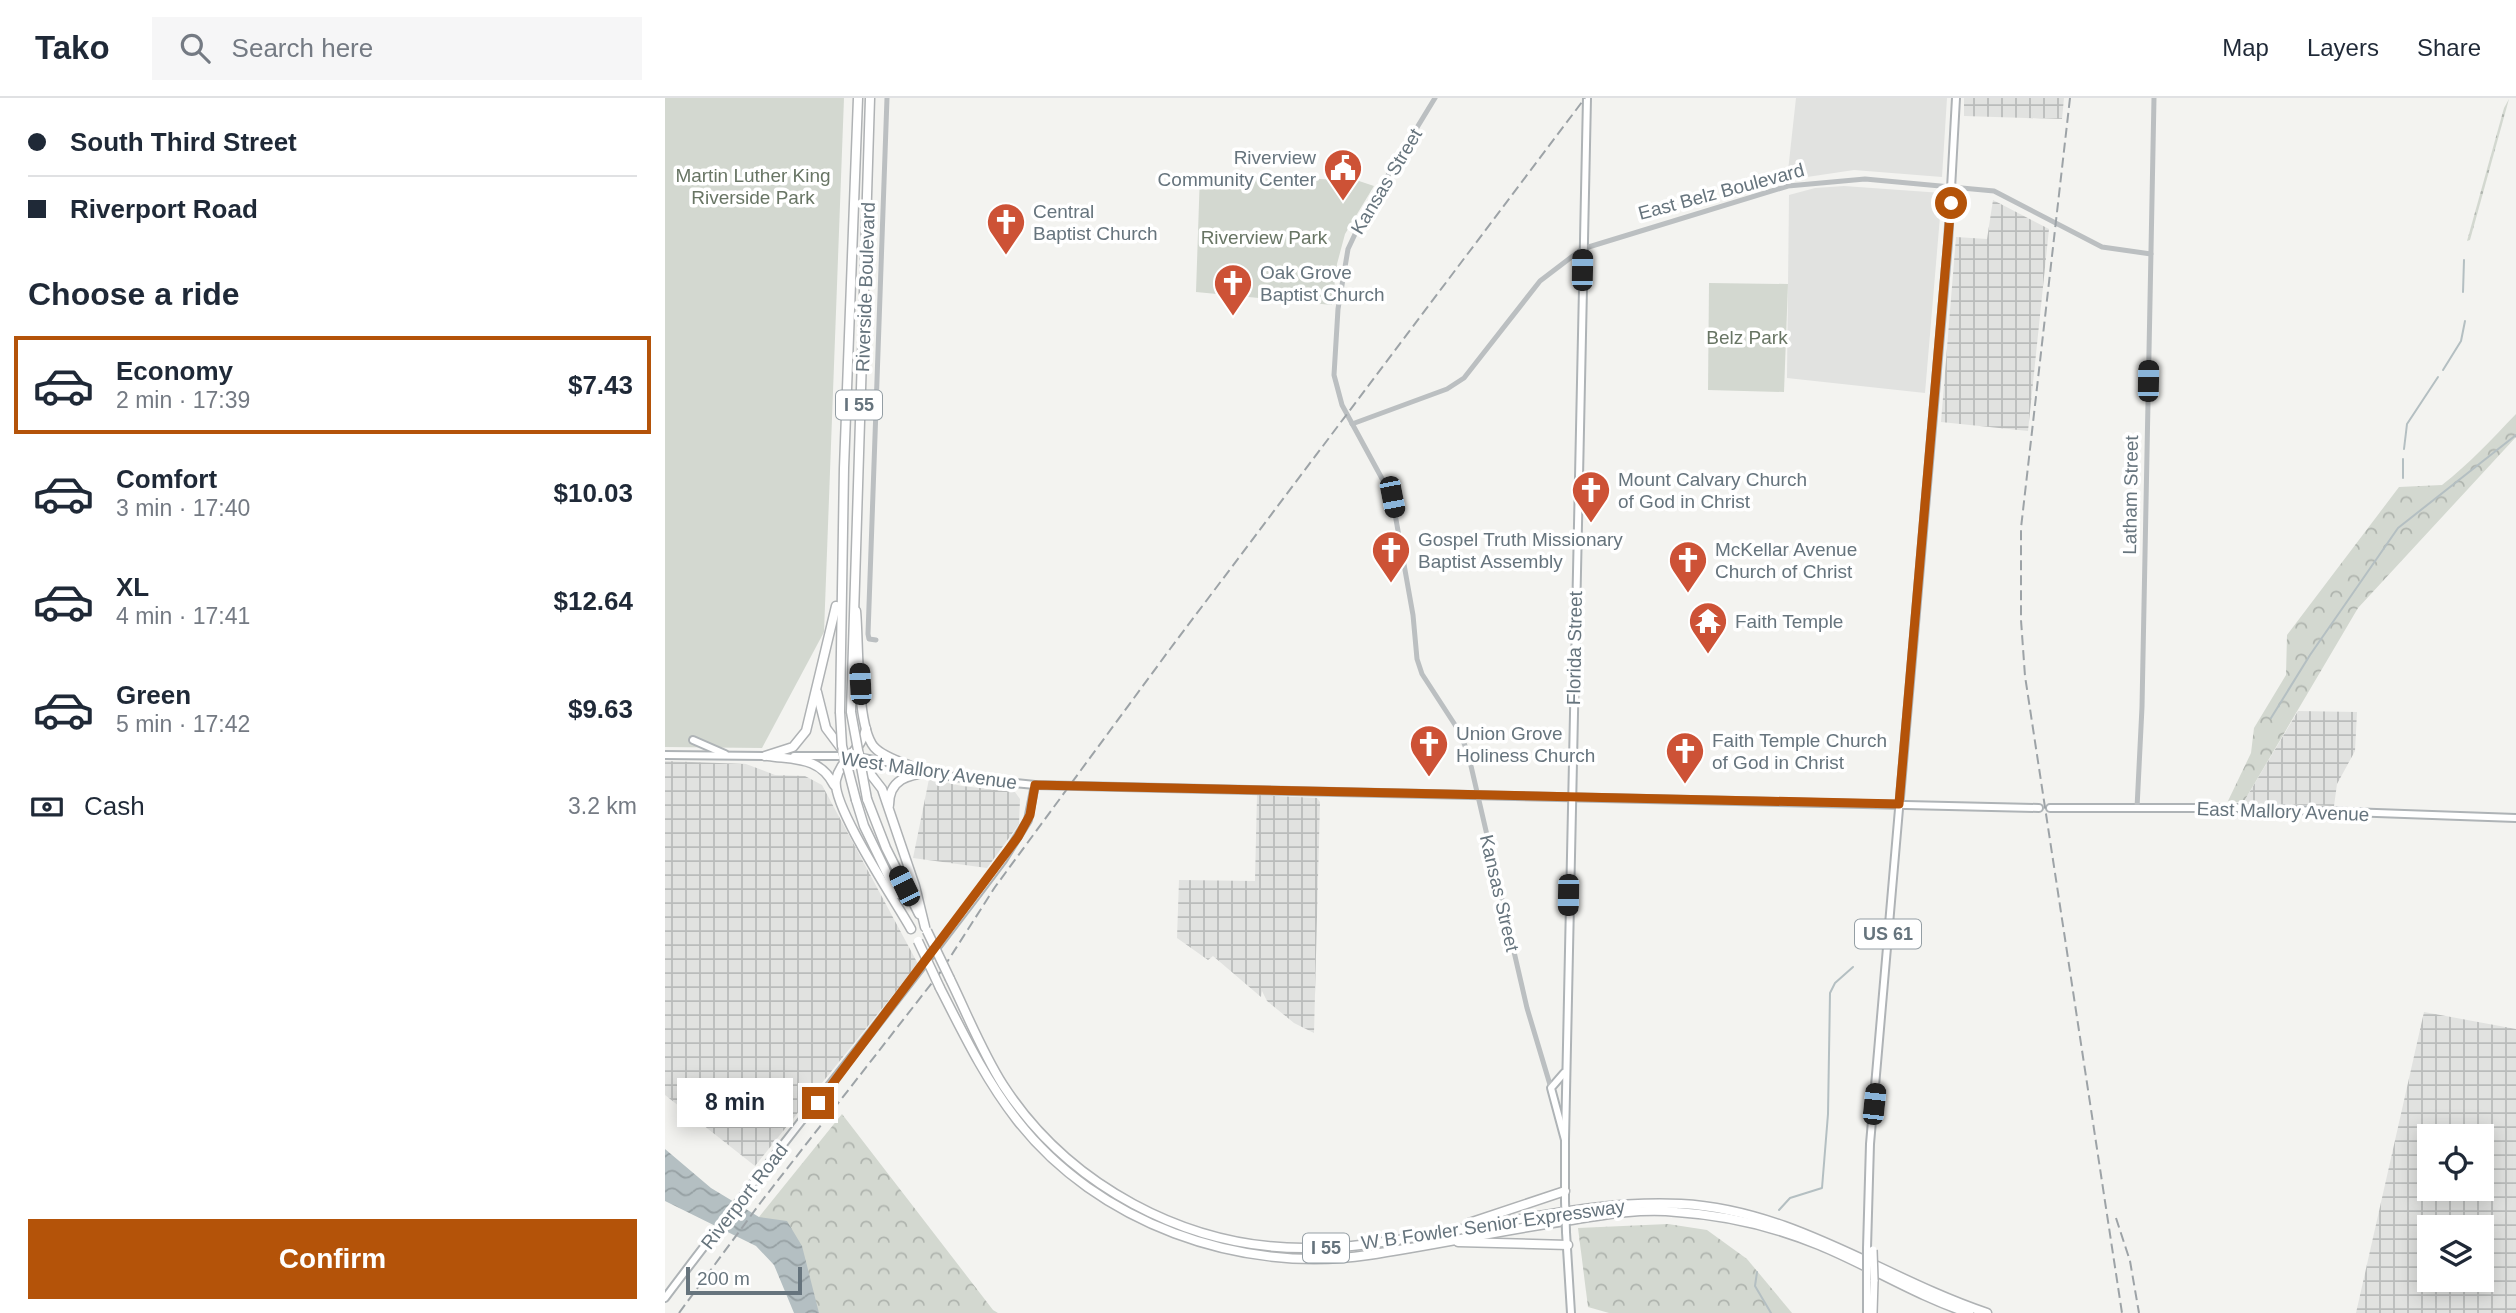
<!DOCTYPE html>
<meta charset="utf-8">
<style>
:root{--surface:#fff;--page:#f6f6f7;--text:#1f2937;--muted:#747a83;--line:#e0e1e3;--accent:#b45309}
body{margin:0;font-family:Helvetica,sans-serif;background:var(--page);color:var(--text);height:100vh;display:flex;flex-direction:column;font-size:26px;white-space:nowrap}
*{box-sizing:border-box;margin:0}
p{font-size:23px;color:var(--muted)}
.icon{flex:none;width:38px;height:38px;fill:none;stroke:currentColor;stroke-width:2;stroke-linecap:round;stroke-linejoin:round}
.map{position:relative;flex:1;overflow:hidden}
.side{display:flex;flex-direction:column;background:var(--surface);width:665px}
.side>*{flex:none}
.guide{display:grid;align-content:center;height:154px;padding:0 28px;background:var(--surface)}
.buttons{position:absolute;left:1752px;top:1026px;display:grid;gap:14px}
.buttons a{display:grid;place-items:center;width:77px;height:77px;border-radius:0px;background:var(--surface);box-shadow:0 4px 18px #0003;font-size:35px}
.scale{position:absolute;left:21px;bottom:18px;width:116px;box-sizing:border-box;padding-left:7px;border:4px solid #66747d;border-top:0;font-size:19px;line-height:24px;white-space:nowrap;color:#66747d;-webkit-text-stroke:5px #fff;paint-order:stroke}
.end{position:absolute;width:32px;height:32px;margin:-16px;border:9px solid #b45309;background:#fff;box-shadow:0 0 0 4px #fff}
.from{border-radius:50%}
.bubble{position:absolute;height:49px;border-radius:0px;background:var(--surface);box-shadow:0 4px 18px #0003;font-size:23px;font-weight:700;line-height:49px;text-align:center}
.car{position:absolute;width:21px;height:42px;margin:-21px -10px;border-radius:9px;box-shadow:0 0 5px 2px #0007;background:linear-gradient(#222 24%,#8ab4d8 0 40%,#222 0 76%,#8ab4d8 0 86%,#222 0)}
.guide b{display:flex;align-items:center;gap:24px;height:66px;font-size:26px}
.guide b+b{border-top:2px solid var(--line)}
.guide i{width:18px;height:18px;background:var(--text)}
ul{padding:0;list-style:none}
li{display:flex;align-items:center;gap:21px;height:98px;margin:0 14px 10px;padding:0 14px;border:4px solid transparent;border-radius:0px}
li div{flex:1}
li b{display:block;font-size:26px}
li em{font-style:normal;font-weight:700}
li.current{border-color:var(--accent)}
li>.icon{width:63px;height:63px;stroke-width:1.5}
h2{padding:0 28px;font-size:32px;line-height:84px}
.pay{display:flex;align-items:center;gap:18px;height:77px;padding:0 28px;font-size:26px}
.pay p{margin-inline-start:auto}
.primary-button{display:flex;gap:14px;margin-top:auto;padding:14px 28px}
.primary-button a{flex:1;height:80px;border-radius:0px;background:var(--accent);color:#fff;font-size:28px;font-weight:700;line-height:80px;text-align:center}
header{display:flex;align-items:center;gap:42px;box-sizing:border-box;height:98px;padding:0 35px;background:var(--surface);border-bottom:2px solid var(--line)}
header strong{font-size:33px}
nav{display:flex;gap:38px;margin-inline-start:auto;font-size:24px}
.search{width:490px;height:63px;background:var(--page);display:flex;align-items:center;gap:18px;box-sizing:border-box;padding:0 24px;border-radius:0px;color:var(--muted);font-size:26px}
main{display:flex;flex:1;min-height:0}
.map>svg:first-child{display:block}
</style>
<header>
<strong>Tako</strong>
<div class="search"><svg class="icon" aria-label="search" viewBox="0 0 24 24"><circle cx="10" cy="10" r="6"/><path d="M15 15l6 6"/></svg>Search here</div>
<nav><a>Map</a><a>Layers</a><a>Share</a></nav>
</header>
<main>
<section class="side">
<div class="guide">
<b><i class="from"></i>South Third Street</b>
<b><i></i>Riverport Road</b>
</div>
<h2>Choose a ride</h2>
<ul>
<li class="current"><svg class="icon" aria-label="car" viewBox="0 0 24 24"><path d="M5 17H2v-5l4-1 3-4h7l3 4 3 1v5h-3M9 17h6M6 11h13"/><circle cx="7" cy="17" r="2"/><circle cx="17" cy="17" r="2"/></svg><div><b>Economy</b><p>2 min · 17:39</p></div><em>$7.43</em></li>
<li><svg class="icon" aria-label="car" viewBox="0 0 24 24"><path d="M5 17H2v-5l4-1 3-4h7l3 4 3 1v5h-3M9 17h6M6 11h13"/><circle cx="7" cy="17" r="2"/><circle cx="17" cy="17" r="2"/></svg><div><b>Comfort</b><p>3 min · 17:40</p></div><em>$10.03</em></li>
<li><svg class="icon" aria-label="car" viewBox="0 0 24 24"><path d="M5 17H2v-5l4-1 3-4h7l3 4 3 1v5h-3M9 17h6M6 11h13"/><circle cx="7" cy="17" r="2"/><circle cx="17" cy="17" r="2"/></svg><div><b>XL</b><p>4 min · 17:41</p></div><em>$12.64</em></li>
<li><svg class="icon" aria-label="car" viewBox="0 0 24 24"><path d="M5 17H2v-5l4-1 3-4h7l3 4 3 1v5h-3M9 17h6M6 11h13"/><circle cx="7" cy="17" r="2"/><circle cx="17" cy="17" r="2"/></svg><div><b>Green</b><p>5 min · 17:42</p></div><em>$9.63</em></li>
</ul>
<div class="pay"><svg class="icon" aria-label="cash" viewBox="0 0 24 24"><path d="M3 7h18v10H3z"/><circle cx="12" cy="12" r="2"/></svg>Cash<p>3.2 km</p></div>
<div class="primary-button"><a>Confirm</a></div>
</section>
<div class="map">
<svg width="1851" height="1215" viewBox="0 0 1851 1215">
<defs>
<pattern id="industrial-grid" width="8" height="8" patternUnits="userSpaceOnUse" patternTransform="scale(1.75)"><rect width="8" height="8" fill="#e1e2e0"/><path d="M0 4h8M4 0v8" fill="none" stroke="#babcbb"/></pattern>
<pattern id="grass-dots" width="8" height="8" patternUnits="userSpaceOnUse" patternTransform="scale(1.75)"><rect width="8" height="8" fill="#d3d8d0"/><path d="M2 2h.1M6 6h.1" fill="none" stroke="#afb4ae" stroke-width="1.8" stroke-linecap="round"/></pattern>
<pattern id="forest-crowns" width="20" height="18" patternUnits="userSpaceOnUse" patternTransform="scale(1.75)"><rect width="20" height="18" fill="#d3d8d0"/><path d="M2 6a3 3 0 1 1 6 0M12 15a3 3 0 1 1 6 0" fill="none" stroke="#afb4ae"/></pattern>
<pattern id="water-waves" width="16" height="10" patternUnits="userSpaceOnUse" patternTransform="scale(1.75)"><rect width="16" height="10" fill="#b4bfc2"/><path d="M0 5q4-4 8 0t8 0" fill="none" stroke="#96a0a3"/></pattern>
</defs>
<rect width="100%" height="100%" fill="#f3f3f0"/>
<!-- built -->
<g fill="#e1e2e0">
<polygon points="1131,0 1282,0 1277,79 1189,72 1122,82"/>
<polygon points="1179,88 1277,95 1260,295 1122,280 1124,97 1150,90"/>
</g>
<!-- industrial -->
<g fill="url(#industrial-grid)" fill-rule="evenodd">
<polygon points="1299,0 1399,0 1397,21 1299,18"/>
<polygon points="1328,102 1384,131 1363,333 1276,324 1291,139 1322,141"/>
<polygon points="1633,613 1692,614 1690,653 1672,686 1669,708 1578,705"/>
<polygon points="0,663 81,666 110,677 140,678 157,687 253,866 90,1068 0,997"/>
<polygon points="264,681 297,688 350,694 355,701 354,726 322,770 248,760"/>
<polygon points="592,697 652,700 655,704 649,935 629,925 602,903 597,893 596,899 548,858 543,862 512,840 514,782 590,783"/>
<path d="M1759 914 1851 931V1215H1691ZM1764 1038H1816V1090H1764ZM1764 1129H1816V1181H1764Z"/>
</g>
<!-- grass -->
<polygon fill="url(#grass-dots)" points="1844,1 1805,142 1802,143 1839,10"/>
<!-- forest -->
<g fill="url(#forest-crowns)">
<path d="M1851 316V339L1693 510 1578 705 1563 703 1586 655 1589 630 1621 577 1622 537 1734 389 1777 387C1804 366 1827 341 1851 316Z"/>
<polygon points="177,1016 328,1212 333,1215 154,1215 94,1119"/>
<polygon points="1003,1126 1042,1132 1082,1161 1127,1215 944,1215 923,1209 913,1130"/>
</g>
<!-- park -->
<g fill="#d3d8d0">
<polygon points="0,0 179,0 159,534 97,650 0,649"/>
<polygon points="535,75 694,83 709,88 680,136 672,166 667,207 531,194"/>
<polygon points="1044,185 1123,186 1119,294 1043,292"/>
</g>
<!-- water -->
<polygon fill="url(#water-waves)" points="0,1051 46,1090 94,1119 122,1123 137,1148 154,1215 129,1215 109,1167 91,1148 0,1103"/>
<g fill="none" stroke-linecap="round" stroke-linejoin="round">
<!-- stream -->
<g stroke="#b4bfc2" stroke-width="2">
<polyline points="1798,194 1799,162"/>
<polyline points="1778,272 1796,243 1800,223"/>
<polyline points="1739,351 1742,326 1773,279"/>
<polyline points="1738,380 1738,361"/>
<polyline points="1606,620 1645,557 1733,430 1851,337"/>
<polyline points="1114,1112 1125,1100 1157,1090 1163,1016 1165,895 1170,885 1188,869"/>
<polyline points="1092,1174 1090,1188 1106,1215"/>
</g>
<!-- secondary casing -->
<g stroke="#aeb3b6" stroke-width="10">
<g id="secondary">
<polyline points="28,642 60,656"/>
<polyline points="0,657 105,658"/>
<polyline points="129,658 182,658"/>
<polyline points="192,659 233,666"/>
<polyline points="244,669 289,679 370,687 1374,710"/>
<polyline points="1385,710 1572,710 1851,720"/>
<polyline points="899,975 886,990 900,1042 900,1103"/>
<polyline points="900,1042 922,0"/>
<polyline points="901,1134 906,1215"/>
<path d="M0 1200C111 1052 228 910 338 762L363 722 370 687"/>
</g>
</g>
<!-- primary casing -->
<g stroke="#afb3b6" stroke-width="10">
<g id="primary">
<polyline points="1202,1150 1205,1046 1283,145 1291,0"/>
<polyline points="1202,1215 1202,1182"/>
</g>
</g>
<!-- trunk casing -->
<g stroke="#afb2b4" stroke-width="10">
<polyline id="trunk" points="1208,1215 1209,1182"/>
</g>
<!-- motorway casing -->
<g stroke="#afb2b4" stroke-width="11">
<g id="motorway">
<path d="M191 513C194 543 191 628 209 649 218 659 236 664 248 669"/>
<polyline points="152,594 161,630 182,658 200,669 217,691 250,788 260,829"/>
<polyline points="175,614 179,370 193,0"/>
<polyline points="186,614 205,0"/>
<path d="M201 631C197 652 175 661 171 682 166 707 231 804 246 831"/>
<polyline points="100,658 128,649 141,633 171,508"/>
<path d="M103 658C131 662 155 659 169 687"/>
<polyline points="202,701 221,750 254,816"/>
<polyline points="191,702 199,728 232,796"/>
<path d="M224 707C224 681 243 677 265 674"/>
<path d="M285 881C302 916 317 954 338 987 403 1087 520 1150 639 1150 690 1151 742 1140 792 1132 866 1120 941 1102 1016 1106 1129 1112 1218 1180 1322 1215"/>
<path d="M275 890C298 935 320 981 352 1022 432 1125 575 1176 703 1157 769 1147 834 1133 900 1123 937 1117 975 1110 1012 1114 1060 1117 1110 1129 1154 1147 1205 1168 1252 1198 1304 1215"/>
<polyline points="804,1125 900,1093"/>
<polyline points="793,1144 903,1147"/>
</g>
</g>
<!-- tertiary -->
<g stroke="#bbbfc1" stroke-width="5">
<polyline points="770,0 700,115 683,151 673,211 669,277 677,307 727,399 748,517 752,561 757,576 794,633 803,655 862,910 886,990"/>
<polyline points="687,326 782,291 799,280 875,183 917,151 1123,88 1200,81 1329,93 1437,149 1486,156"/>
<polyline points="211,542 204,541 203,536 222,0"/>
<polyline points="1472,710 1477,609 1489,0"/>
</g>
<!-- secondary -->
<use href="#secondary" stroke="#fff" stroke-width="6"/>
<!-- primary -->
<use href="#primary" stroke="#fff" stroke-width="6"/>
<!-- trunk -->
<use href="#trunk" stroke="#fff" stroke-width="7"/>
<!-- motorway -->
<use href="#motorway" stroke="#fff" stroke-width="8"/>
<!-- rail -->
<g stroke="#9da3a7" stroke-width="2" stroke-dasharray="10 5" stroke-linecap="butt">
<polyline points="1405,0 1356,430 1356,522 1360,578 1457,1215"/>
<polyline points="1451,1120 1465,1163 1474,1215"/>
<polyline points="14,1215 96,1104 277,872 330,789 505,551 920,0"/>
</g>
<!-- secondary-bridge casing -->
<g stroke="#aeb3b6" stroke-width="10" stroke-linecap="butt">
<polyline id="secondary-bridge" points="900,1103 901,1134"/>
</g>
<!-- primary-bridge casing -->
<g stroke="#afb3b6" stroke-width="10" stroke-linecap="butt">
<polyline id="primary-bridge" points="1202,1150 1202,1182"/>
</g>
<!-- trunk-bridge casing -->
<g stroke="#afb2b4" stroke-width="10" stroke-linecap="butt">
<polyline id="trunk-bridge" points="1208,1152 1209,1182"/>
</g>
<!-- motorway-bridge casing -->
<g stroke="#afb2b4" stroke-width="11" stroke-linecap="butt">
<g id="motorway-bridge">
<polyline points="175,614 177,648 191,702"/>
<polyline points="186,614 202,701"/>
<polyline points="262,833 285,881"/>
<polyline points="253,843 275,890"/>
</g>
</g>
<!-- secondary-bridge -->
<use href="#secondary-bridge" stroke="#fff" stroke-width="6"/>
<!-- primary-bridge -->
<use href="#primary-bridge" stroke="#fff" stroke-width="6"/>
<!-- trunk-bridge -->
<use href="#trunk-bridge" stroke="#fff" stroke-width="7"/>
<!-- motorway-bridge -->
<use href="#motorway-bridge" stroke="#fff" stroke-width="8"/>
</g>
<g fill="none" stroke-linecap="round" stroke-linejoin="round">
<!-- route -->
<polyline stroke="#b45309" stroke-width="9" points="153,1005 353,739 365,717 370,687 1234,706 1286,105"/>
</g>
<!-- icons -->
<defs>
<g id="civic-pin" transform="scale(2.0125)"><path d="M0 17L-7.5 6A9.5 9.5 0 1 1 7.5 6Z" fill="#cd5236" stroke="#fff"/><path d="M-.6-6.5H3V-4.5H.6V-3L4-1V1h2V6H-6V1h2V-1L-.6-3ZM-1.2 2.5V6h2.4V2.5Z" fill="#fff"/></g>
<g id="church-pin" transform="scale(2.0125)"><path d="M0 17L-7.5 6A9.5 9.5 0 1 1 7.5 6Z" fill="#cd5236" stroke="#fff"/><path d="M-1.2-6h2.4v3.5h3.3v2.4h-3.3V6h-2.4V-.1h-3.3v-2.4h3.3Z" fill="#fff"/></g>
<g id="temple-pin" transform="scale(2.0125)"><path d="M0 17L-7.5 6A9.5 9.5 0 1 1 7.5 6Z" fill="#cd5236" stroke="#fff"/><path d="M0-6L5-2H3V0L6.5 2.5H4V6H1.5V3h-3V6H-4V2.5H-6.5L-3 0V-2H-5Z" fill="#fff"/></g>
</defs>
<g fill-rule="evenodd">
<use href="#civic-pin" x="678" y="70"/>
<use href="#church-pin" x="341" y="124"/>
<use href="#church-pin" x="568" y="185"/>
<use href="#church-pin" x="926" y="392"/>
<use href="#church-pin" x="726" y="452"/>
<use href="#church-pin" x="1023" y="462"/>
<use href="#temple-pin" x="1043" y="523"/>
<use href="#church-pin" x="764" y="646"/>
<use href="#church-pin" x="1020" y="653"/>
</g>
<g text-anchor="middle" stroke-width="7" stroke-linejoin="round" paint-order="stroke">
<!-- shield labels -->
<g fill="#fff" stroke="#949ea4" stroke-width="2">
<rect x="171" y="292.5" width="46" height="29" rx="5"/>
<rect x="1190" y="821.5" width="66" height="29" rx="5"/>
<rect x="638" y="1135.5" width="46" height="29" rx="5"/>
</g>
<g font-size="18" font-weight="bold" fill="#66747d">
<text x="194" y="313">I 55</text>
<text x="1223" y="842">US 61</text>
<text x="661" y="1156">I 55</text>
</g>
<!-- poi labels -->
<g font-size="19" fill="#66747d" stroke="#fff" text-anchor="start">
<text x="651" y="66" text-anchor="end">Riverview<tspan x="651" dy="22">Community Center</tspan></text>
<text x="368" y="120">Central<tspan x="368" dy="22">Baptist Church</tspan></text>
<text x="595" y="181">Oak Grove<tspan x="595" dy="22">Baptist Church</tspan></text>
<text x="953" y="388">Mount Calvary Church<tspan x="953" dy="22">of God in Christ</tspan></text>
<text x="753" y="448">Gospel Truth Missionary<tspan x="753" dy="22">Baptist Assembly</tspan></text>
<text x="1050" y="458">McKellar Avenue<tspan x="1050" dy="22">Church of Christ</tspan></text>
<text x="1070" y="530">Faith Temple</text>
<text x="791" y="642">Union Grove<tspan x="791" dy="22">Holiness Church</tspan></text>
<text x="1047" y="649">Faith Temple Church<tspan x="1047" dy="22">of God in Christ</tspan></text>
</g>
<!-- park labels -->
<g font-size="19" fill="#687564" stroke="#fff">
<text x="88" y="84">Martin Luther King<tspan x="88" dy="22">Riverside Park</tspan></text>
<text x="599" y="146">Riverview Park</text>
<text x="1082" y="246">Belz Park</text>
</g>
<!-- street labels -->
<g font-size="19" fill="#66747d" stroke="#fff">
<text transform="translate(721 83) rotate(-59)" y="7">Kansas Street</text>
<text transform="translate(1056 93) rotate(-15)" y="7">East Belz Boulevard</text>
<text transform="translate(200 189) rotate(-88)" y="7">Riverside Boulevard</text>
<text transform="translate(1465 397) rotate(-89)" y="7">Latham Street</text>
<text transform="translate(909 550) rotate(-89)" y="7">Florida Street</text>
<text transform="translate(264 672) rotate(8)" y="7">West Mallory Avenue</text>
<text transform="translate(1618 713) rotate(2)" y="7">East Mallory Avenue</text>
<text transform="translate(835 795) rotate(77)" y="7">Kansas Street</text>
<text transform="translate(79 1098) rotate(-52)" y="7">Riverport Road</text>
<text transform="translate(828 1126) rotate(-8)" y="7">W B Fowler Senior Expressway</text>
</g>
</g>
</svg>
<div class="buttons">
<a><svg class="icon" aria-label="locate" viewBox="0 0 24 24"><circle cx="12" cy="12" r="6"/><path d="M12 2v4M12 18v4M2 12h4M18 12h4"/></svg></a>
<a><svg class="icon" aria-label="layers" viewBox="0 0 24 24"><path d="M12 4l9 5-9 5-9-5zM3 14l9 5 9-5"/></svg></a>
</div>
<div class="scale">200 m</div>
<i class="end from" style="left:1286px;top:105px"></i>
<i class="end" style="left:153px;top:1005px"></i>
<div class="bubble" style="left:12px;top:980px;width:116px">8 min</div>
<i class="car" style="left:917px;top:172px;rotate:1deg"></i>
<i class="car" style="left:1483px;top:283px;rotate:1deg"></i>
<i class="car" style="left:727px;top:399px;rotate:169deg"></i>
<i class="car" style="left:195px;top:586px;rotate:357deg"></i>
<i class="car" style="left:239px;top:788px;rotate:334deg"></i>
<i class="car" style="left:903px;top:797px;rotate:181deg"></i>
<i class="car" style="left:1209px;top:1006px;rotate:6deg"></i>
</div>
</main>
